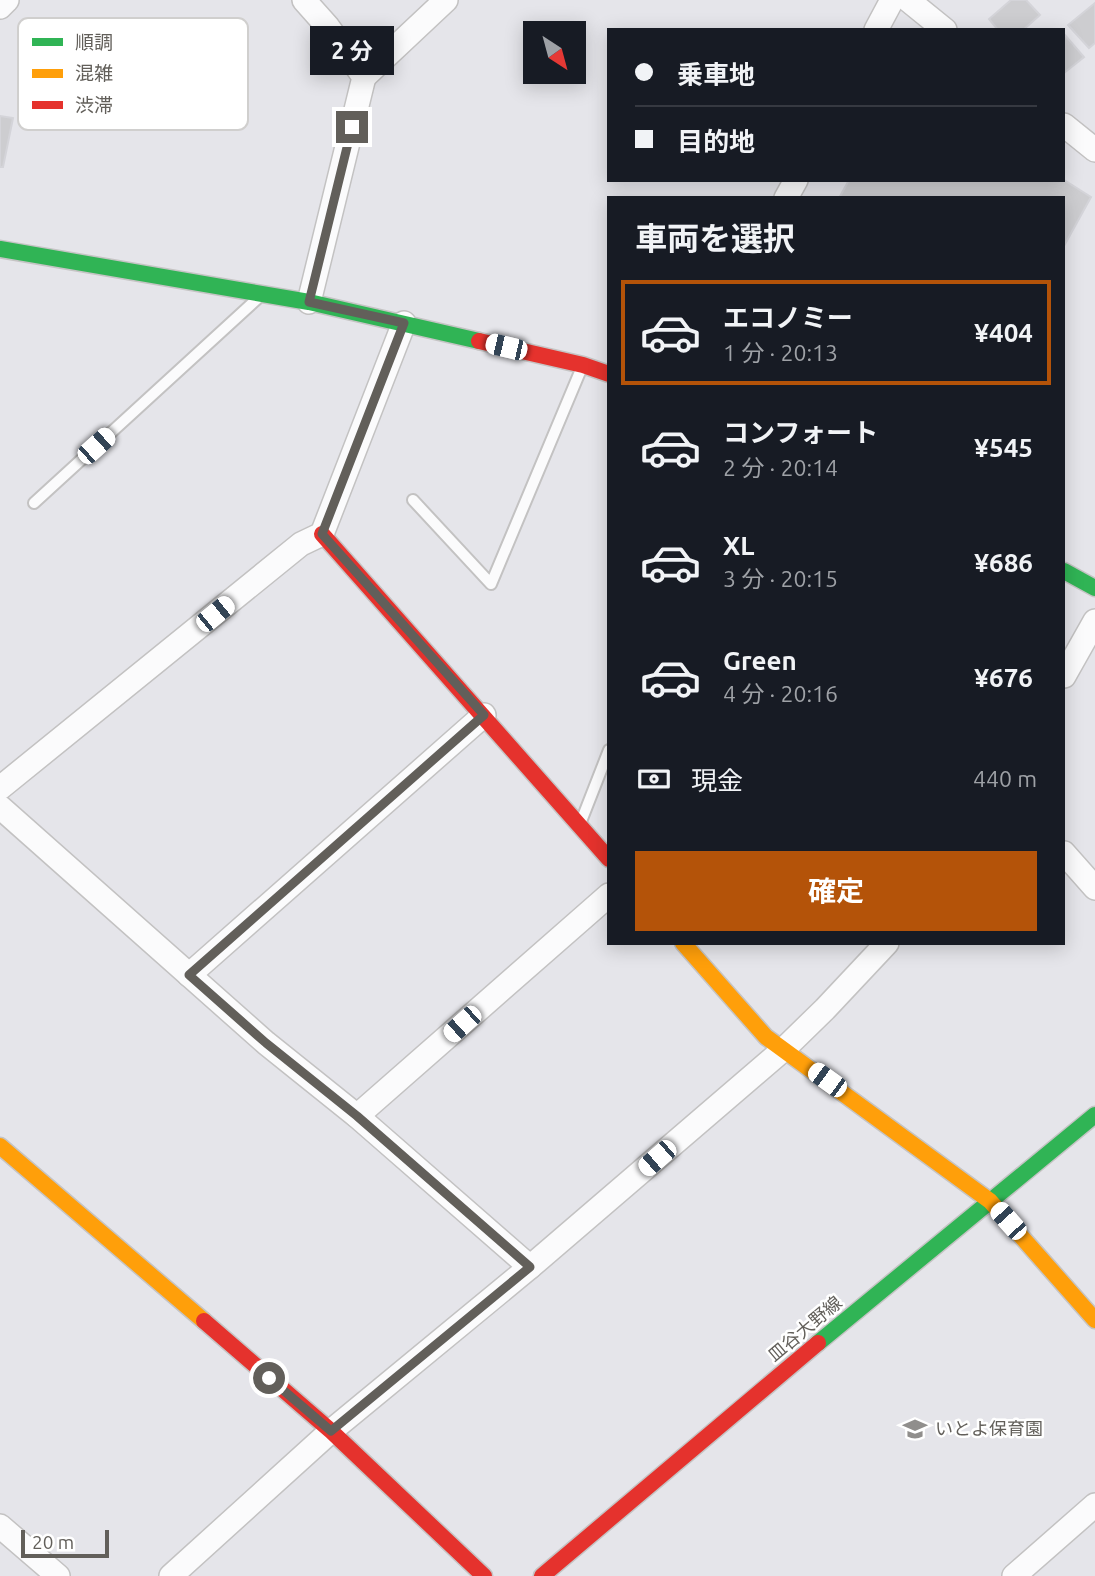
<!DOCTYPE html>
<html lang="ja">
<meta charset="utf-8">
<style>
:root{--surface:#171b24;--page:#242831;--text:#f1f3f6;--muted:#9ea1a6;--line:#363941;--accent:#b45309}
body{margin:0;font-family:Ubuntu,"Noto Sans JP",sans-serif;background:var(--page);color:var(--text);height:100vh;display:flex;flex-direction:column;font-size:26px;white-space:nowrap}
*{box-sizing:border-box;margin:0}
p{font-size:23px;color:var(--muted)}
.icon{flex:none;width:38px;height:38px;fill:none;stroke:currentColor;stroke-width:2;stroke-linecap:round;stroke-linejoin:round}
.map{position:relative;flex:1;overflow:hidden}
.details{position:absolute;left:607px;top:196px;width:458px;height:749px;display:flex;flex-direction:column;background:var(--surface);border-radius:0px;box-shadow:0 4px 18px #0003}
.details>*{flex:none}
.banner{position:absolute;left:607px;top:28px;width:458px;height:154px;border-radius:0px;box-shadow:0 4px 18px #0003;display:grid;align-content:center;height:154px;padding:0 28px;background:var(--surface)}
.needle{width:46px;rotate:144deg}
.fabs{position:absolute;left:523px;top:21px;display:grid;gap:14px}
.fabs a{display:grid;place-items:center;width:63px;height:63px;border-radius:0px;background:var(--surface);box-shadow:0 4px 18px #0003;font-size:35px}
.scale{position:absolute;left:21px;bottom:18px;width:88px;box-sizing:border-box;padding-left:7px;border:4px solid #625f5a;border-top:0;font-size:19px;line-height:24px;white-space:nowrap;color:#625f5a;-webkit-text-stroke:5px #fff;paint-order:stroke}
.end{position:absolute;width:32px;height:32px;margin:-16px;border:9px solid #625f5a;background:#fff;box-shadow:0 0 0 4px #fff}
.from{border-radius:50%}
.bubble{position:absolute;height:49px;border-radius:0px;background:var(--surface);box-shadow:0 4px 18px #0003;font-size:23px;font-weight:700;line-height:49px;text-align:center}
.car{position:absolute;width:21px;height:42px;margin:-21px -10px;border-radius:9px;box-shadow:0 0 5px 2px #0007;background:linear-gradient(#fff 24%,#345 0 40%,#fff 0 76%,#345 0 86%,#fff 0)}
.banner b{display:flex;align-items:center;gap:24px;height:66px;font-size:26px}
.banner b+b{border-top:2px solid var(--line)}
.banner i{width:18px;height:18px;background:var(--text)}
ul{padding:0;list-style:none}
li{display:flex;align-items:center;gap:21px;height:105px;margin:0 14px 10px;padding:0 14px;border:4px solid transparent;border-radius:0px}
li div{flex:1}
li b{display:block;font-size:26px}
li em{font-style:normal;font-weight:700}
li.on{border-color:var(--accent)}
li>.icon{width:63px;height:63px;stroke-width:1.5}
h2{padding:0 28px;font-size:32px;line-height:84px}
.pay{display:flex;align-items:center;gap:18px;height:77px;padding:0 28px;font-size:26px}
.pay p{margin-inline-start:auto}
.action{display:flex;gap:14px;margin-top:auto;padding:14px 28px}
.action a{flex:1;height:80px;border-radius:0px;background:var(--accent);color:#fff;font-size:28px;font-weight:700;line-height:80px;text-align:center}
.map>svg:first-child{display:block}
</style>
<div class="map">
<svg width="1095" height="1576" viewBox="0 0 1095 1576">
<rect width="100%" height="100%" fill="#e5e5ea"/>
<!-- building -->
<g fill="#cdcdd0" stroke="#d4d4d9" stroke-width="2">
<polygon points="1011,0 1026,0 1040,15 1023,30 998,30 989,19"/>
<polygon points="1095,3 1095,43 1089,48 1068,25"/>
<polygon points="1064,34 1084,57 1064,73"/>
<polygon points="0,116 13,118 3,167 0,167"/>
<polygon points="849,180 1064,180 1091,197 1064,246 1064,198 839,198"/>
</g>
<g fill="none" stroke-linecap="round" stroke-linejoin="round">
<!-- lane casing -->
<g stroke="#c3c2c2" stroke-width="14">
<g id="lane">
<polyline points="413,500 491,584 582,367"/>
<polyline points="34,503 257,299"/>
<polyline points="582,819 609,750"/>
</g>
</g>
<!-- street casing -->
<g stroke="#c3c2c2" stroke-width="26">
<g id="street">
<polyline points="304,0 328,27 364,77 309,302"/>
<polyline points="908,0 945,30"/>
<polyline points="0,7 7,0"/>
<polyline points="876,30 892,0"/>
<polyline points="364,77 446,0"/>
<polyline points="1064,125 1095,150"/>
<polyline points="786,198 796,180"/>
<polyline points="1064,676 1095,621"/>
<polyline points="0,788 301,544 322,534 404,323"/>
<polyline points="0,807 266,1043 357,1116 530,1267"/>
<polyline points="1064,853 1095,888"/>
<polyline points="189,975 484,715"/>
<polyline points="357,1116 609,895"/>
<polyline points="0,1526 58,1576"/>
<polyline points="171,1576 331,1431 530,1267 784,1049 825,1009 887,943"/>
<polyline points="1014,1576 1095,1505"/>
</g>
</g>
<!-- fast casing -->
<g stroke="#c5c4c4" stroke-width="19">
<g id="fast">
<polyline points="0,249 309,302 479,341"/>
<polyline points="1064,571 1095,588"/>
<polyline points="818,1343 1095,1115"/>
</g>
</g>
<!-- slow casing -->
<g stroke="#c5c4c4" stroke-width="19">
<g id="slow">
<polyline points="683,943 766,1037 990,1201 1095,1320"/>
<polyline points="0,1146 204,1321"/>
</g>
</g>
<!-- jam casing -->
<g stroke="#c5c4c4" stroke-width="19">
<g id="jam">
<polyline points="479,341 583,365 609,374"/>
<polyline points="322,534 609,859"/>
<polyline points="204,1321 331,1431 484,1576"/>
<polyline points="542,1576 818,1343"/>
</g>
</g>
<!-- lane -->
<use href="#lane" stroke="#fbfbfc" stroke-width="10"/>
<!-- street -->
<use href="#street" stroke="#fbfbfc" stroke-width="23"/>
<!-- fast -->
<use href="#fast" stroke="#30b455" stroke-width="16"/>
<!-- slow -->
<use href="#slow" stroke="#ff9f0a" stroke-width="16"/>
<!-- jam -->
<use href="#jam" stroke="#e5322d" stroke-width="16"/>
</g>
<g fill="none" stroke-linecap="round" stroke-linejoin="round">
<!-- route -->
<polyline stroke="#625f5a" stroke-width="9" points="269,1378 331,1431 530,1267 357,1116 266,1043 189,975 484,715 322,534 404,323 309,302 352,127"/>
</g>
<!-- icons -->
<defs>
<g id="school-bare" transform="scale(1.89)"><path d="M0-5L7-2L0 1L-7-2ZM-4 1L0 2.5L4 1V4Q0 6-4 4Z" fill="#908e8c" stroke="#fff" stroke-width="2.5" paint-order="stroke"/></g>
</defs>
<g fill-rule="evenodd">
<use href="#school-bare" x="915" y="1429"/>
</g>
<g text-anchor="middle" stroke-width="5" stroke-linejoin="round" paint-order="stroke">
<!-- street labels -->
<g font-size="18" fill="#625f5a" stroke="#fff">
<text transform="translate(805 1329) rotate(-40)" y="6">皿谷大野線</text>
</g>
<!-- poi labels -->
<g font-size="18" fill="#625f5a" stroke="#fff" text-anchor="start">
<text x="935" y="1435">いとよ保育園</text>
</g>
</g>
<!-- legend -->
<rect x="18" y="18" width="230" height="112" rx="10" fill="#fff" stroke="#d0cfce" stroke-width="2"/>
<rect x="32" y="38" width="31" height="8" fill="#30b455"/>
<rect x="32" y="69" width="31" height="9" fill="#ff9f0a"/>
<rect x="32" y="101" width="31" height="8" fill="#e5322d"/>
<g font-size="19" fill="#625f5a">
<text x="75" y="49">順調</text>
<text x="75" y="80">混雑</text>
<text x="75" y="112">渋滞</text>
</g>
</svg>
<div class="fabs">
<a><svg class="needle" viewBox="-14 -14 28 28"><path d="M0-13l5 13h-10z" fill="#e53935"/><path d="M0 13l5-13h-10z" fill="#9ea1a6"/></svg></a>
</div>
<div class="scale">20 m</div>
<i class="end from" style="left:269px;top:1378px"></i>
<i class="end" style="left:352px;top:127px"></i>
<div class="bubble" style="left:310px;top:26px;width:84px">2 分</div>
<i class="car" style="left:506px;top:347px;rotate:283deg"></i>
<i class="car" style="left:96px;top:446px;rotate:48deg"></i>
<i class="car" style="left:215px;top:614px;rotate:51deg"></i>
<i class="car" style="left:462px;top:1024px;rotate:228deg"></i>
<i class="car" style="left:827px;top:1080px;rotate:306deg"></i>
<i class="car" style="left:657px;top:1158px;rotate:229deg"></i>
<i class="car" style="left:1008px;top:1221px;rotate:318deg"></i>
<div class="banner">
<b><i class="from"></i>乗車地</b>
<b><i></i>目的地</b>
</div>
<section class="details">
<h2>車両を選択</h2>
<ul>
<li class="on"><svg class="icon" aria-label="car" viewBox="0 0 24 24"><path d="M5 17H2v-5l4-1 3-4h7l3 4 3 1v5h-3M9 17h6M6 11h13"/><circle cx="7" cy="17" r="2"/><circle cx="17" cy="17" r="2"/></svg><div><b>エコノミー</b><p>1 分 · 20:13</p></div><em>¥404</em></li>
<li><svg class="icon" aria-label="car" viewBox="0 0 24 24"><path d="M5 17H2v-5l4-1 3-4h7l3 4 3 1v5h-3M9 17h6M6 11h13"/><circle cx="7" cy="17" r="2"/><circle cx="17" cy="17" r="2"/></svg><div><b>コンフォート</b><p>2 分 · 20:14</p></div><em>¥545</em></li>
<li><svg class="icon" aria-label="car" viewBox="0 0 24 24"><path d="M5 17H2v-5l4-1 3-4h7l3 4 3 1v5h-3M9 17h6M6 11h13"/><circle cx="7" cy="17" r="2"/><circle cx="17" cy="17" r="2"/></svg><div><b>XL</b><p>3 分 · 20:15</p></div><em>¥686</em></li>
<li><svg class="icon" aria-label="car" viewBox="0 0 24 24"><path d="M5 17H2v-5l4-1 3-4h7l3 4 3 1v5h-3M9 17h6M6 11h13"/><circle cx="7" cy="17" r="2"/><circle cx="17" cy="17" r="2"/></svg><div><b>Green</b><p>4 分 · 20:16</p></div><em>¥676</em></li>
</ul>
<div class="pay"><svg class="icon" aria-label="cash" viewBox="0 0 24 24"><path d="M3 7h18v10H3z"/><circle cx="12" cy="12" r="2"/></svg>現金<p>440 m</p></div>
<div class="action"><a>確定</a></div>
</section>
</div>
